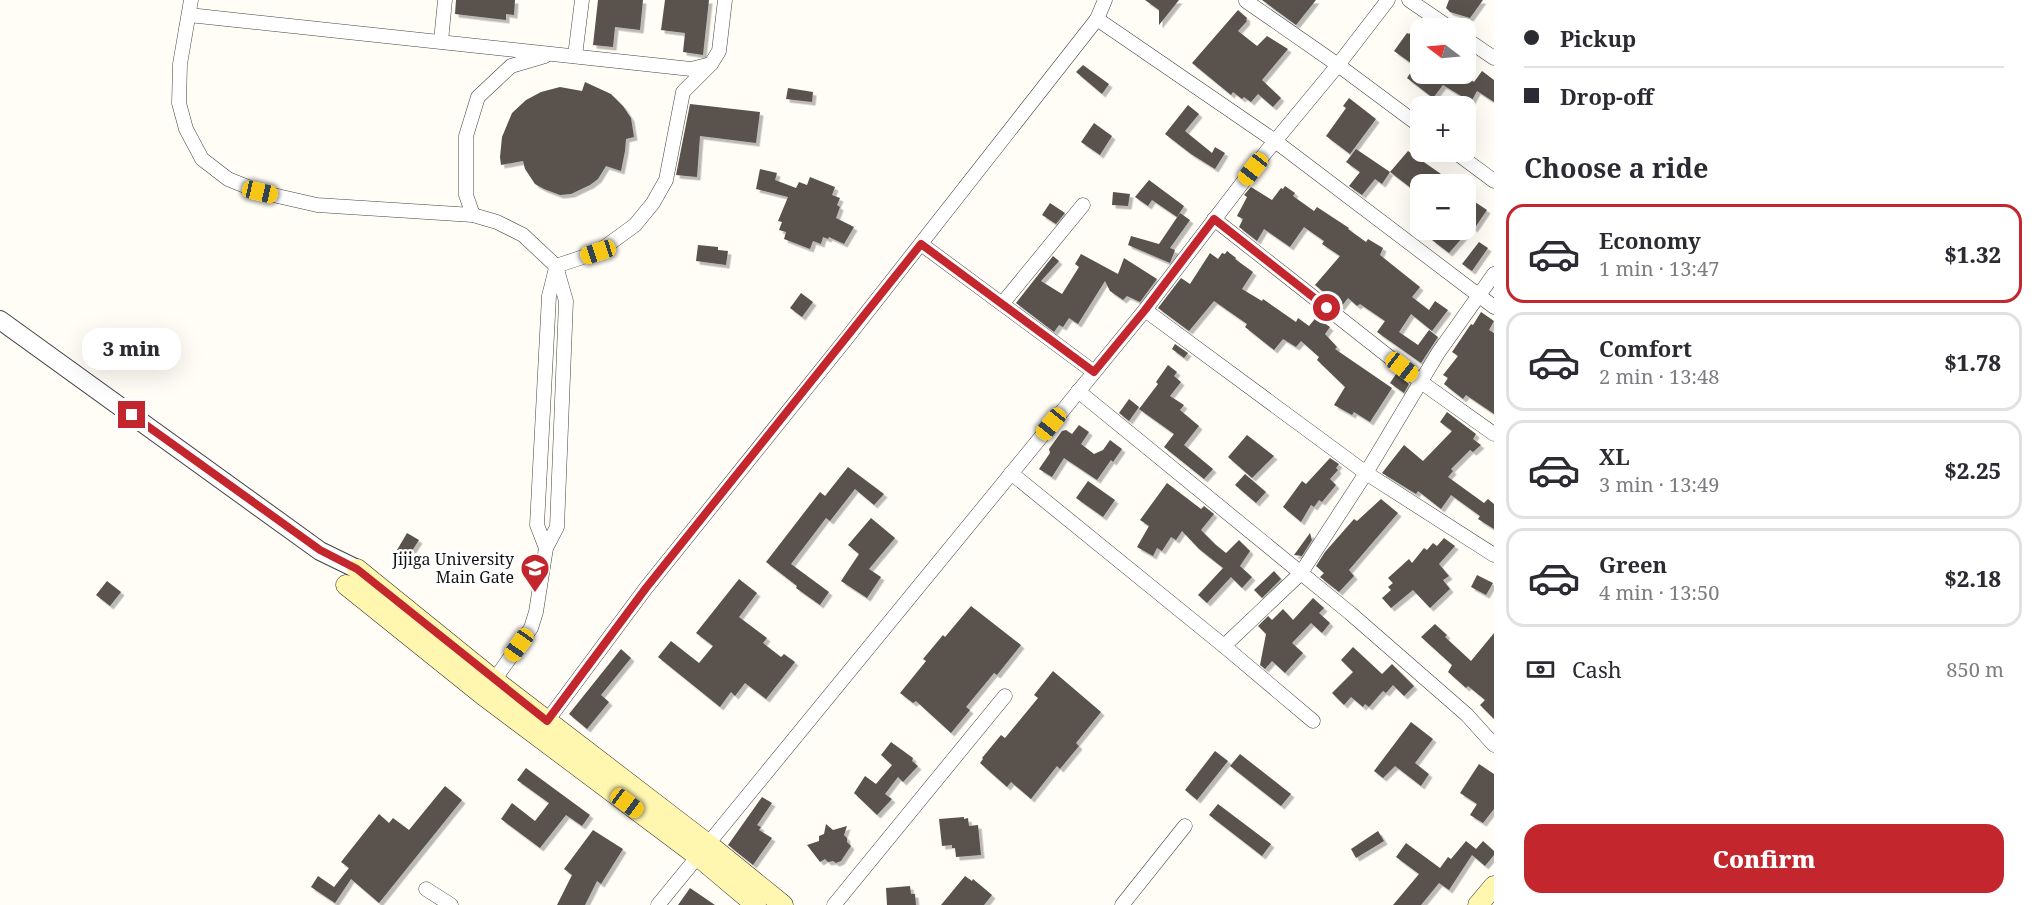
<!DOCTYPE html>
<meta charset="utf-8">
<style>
:root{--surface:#fff;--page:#f7f7f7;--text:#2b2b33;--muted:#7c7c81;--line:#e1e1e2;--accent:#c4262e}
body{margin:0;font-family:"Noto Serif",serif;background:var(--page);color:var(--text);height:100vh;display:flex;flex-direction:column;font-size:22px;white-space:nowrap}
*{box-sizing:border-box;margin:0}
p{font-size:20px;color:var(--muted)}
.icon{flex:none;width:33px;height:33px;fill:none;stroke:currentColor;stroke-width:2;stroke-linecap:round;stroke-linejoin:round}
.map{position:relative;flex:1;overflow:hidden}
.drawer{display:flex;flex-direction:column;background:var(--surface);width:540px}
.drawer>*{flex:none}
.top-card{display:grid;align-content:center;height:132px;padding:0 30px;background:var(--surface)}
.needle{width:39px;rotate:286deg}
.fabs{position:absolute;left:1410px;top:18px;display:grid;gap:12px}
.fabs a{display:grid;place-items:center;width:66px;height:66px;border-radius:12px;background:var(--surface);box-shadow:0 6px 24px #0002;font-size:30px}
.end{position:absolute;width:27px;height:27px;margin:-14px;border:8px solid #c4262e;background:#fff;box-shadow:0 0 0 3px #fff}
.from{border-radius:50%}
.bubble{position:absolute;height:42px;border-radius:18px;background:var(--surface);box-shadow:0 6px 24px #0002;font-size:20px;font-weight:800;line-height:42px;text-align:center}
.car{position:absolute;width:18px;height:36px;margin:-18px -9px;border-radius:8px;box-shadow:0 0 4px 2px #0007;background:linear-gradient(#f5c518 24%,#345 0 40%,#f5c518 0 76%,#345 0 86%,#f5c518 0)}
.top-card b{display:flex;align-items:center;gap:21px;height:57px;font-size:22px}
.top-card b+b{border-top:2px solid var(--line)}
.top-card i{width:15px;height:15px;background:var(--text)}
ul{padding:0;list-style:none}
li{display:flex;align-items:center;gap:18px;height:99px;margin:0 12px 9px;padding:0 18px;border:3px solid var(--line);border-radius:18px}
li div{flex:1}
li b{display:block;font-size:22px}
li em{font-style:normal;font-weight:800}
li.active{border-color:var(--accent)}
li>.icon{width:54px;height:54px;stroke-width:1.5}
h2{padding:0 30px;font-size:27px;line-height:72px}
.pay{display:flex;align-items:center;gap:15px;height:66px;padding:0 30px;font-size:22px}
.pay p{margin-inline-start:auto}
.action{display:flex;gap:12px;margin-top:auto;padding:12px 30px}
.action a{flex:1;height:69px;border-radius:18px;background:var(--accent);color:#fff;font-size:24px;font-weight:800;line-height:69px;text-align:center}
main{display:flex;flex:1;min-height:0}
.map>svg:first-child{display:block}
</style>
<main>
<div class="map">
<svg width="1494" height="905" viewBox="0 0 1494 905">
<defs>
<filter id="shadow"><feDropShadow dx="3.5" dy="3.5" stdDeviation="0" flood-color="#0004"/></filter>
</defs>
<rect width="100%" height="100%" fill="#fffdf5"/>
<!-- building -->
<g fill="#5a524d" filter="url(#shadow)">
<polygon points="456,0 515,0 514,15 506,14 506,20 455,14"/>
<polygon points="598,0 643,0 640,30 615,27 613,47 593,45"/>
<polygon points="665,0 709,0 703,55 683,52 685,33 661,30"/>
<polygon points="1145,0 1179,0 1159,25 1159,10"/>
<polygon points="1262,0 1316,0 1296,25"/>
<polygon points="1449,0 1483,0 1470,18 1450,12 1446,8"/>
<polygon points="1238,10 1247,18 1246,20 1247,21 1238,31 1257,46 1267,36 1288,49 1262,80 1281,98 1273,107 1258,94 1251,102 1244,97 1242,99 1233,92 1231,95 1192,63"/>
<polygon points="1420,19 1420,74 1462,74 1474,82 1482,71 1494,80 1494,102 1477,91 1471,102 1443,85 1433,98 1407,78 1415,66 1394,51 1407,33 1409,34"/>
<polygon points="1083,65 1109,84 1102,94 1076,72"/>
<polygon points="585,82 611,94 623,106 631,118 634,137 626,139 625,151 621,171 606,166 598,179 590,185 571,194 560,195 544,189 535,184 525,169 523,161 501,165 500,157 502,137 512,113 526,100 541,92 560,87 582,91"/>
<polygon points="788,88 813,92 812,102 786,99"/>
<polygon points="1349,98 1376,119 1350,154 1326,136 1346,108 1343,106"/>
<polygon points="690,104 760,112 756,143 700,136 697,177 676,175"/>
<polygon points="1188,105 1199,114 1185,131 1212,153 1215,147 1225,153 1215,169 1191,154 1165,134"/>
<polygon points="1094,123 1112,136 1100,155 1081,142"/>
<polygon points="1356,149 1390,172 1382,184 1375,179 1362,195 1349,186 1360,172 1346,162"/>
<polygon points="1408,151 1441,174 1438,178 1447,184 1420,184 1420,195 1390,172"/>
<polygon points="760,169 777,173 775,180 796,188 799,182 807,185 810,177 835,187 832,195 840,198 837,205 840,207 836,218 854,227 844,244 829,237 828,239 823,237 821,244 813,241 810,249 784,239 786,232 779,230 782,222 778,221 788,197 756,189"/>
<polygon points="1149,180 1184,206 1177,217 1152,200 1148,206 1135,197"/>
<polygon points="1285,186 1295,193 1293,196 1314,211 1317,207 1349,228 1348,229 1366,242 1368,239 1383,248 1380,255 1420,287 1412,297 1429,310 1435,301 1448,310 1432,331 1411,314 1399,332 1418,345 1429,330 1438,337 1421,363 1377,332 1385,321 1360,304 1357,306 1348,298 1341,307 1315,285 1340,256 1322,244 1324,241 1304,227 1290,247 1264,229 1257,241 1239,227 1243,219 1237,216 1247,197 1244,195 1251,187 1272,200 1281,188 1283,189"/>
<polygon points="1113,192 1130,194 1128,206 1112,205"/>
<polygon points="1466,196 1487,210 1474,229 1466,222"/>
<polygon points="1050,203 1065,213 1056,224 1042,215"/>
<polygon points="1180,213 1190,220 1170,248 1175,250 1170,263 1128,245 1131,236 1159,244"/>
<polygon points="1440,230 1469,230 1449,253 1432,240"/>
<polygon points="1479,242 1488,248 1472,271 1462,264"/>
<polygon points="698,245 718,247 718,250 728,251 726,265 696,261"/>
<polygon points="1227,251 1236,258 1235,259 1253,272 1242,289 1262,301 1263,299 1296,322 1298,318 1309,326 1318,315 1321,321 1330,327 1325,334 1337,347 1335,349 1392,388 1370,422 1354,412 1352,415 1334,405 1345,387 1317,360 1319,357 1301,341 1296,347 1283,339 1274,350 1245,327 1247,324 1214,301 1189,331 1158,308 1181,278 1190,284 1210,253 1218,259 1222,253 1225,254"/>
<polygon points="1081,254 1118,274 1124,258 1157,279 1140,302 1127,296 1123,300 1110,291 1105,281 1078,324 1069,318 1063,327 1059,325 1054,332 1016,303 1053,256 1059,261 1041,281 1062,294 1079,267 1075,264"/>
<polygon points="801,293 813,302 802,317 790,308"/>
<polygon points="1481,312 1494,321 1489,330 1494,333 1494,414 1466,395 1463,399 1444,384 1448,378 1443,375 1458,356 1452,352 1471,324 1473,325"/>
<polygon points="1175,344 1188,353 1184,358 1172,349"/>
<polygon points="1168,365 1177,372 1174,376 1181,382 1170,396 1184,405 1180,410 1199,426 1184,445 1213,469 1204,479 1164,447 1174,434 1139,409 1158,384 1156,382"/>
<polygon points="1396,374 1409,384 1404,393 1390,383"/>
<polygon points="1129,399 1139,407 1129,421 1119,413"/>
<polygon points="1447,412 1476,434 1473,439 1481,445 1473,452 1470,450 1451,469 1453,471 1448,477 1484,503 1488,499 1494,504 1494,529 1478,519 1480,516 1451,495 1441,509 1418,491 1416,494 1382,473 1404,445 1423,461 1452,431 1440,422"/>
<polygon points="1079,425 1089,432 1081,444 1094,454 1103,450 1110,440 1122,449 1113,462 1111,460 1097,480 1064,458 1052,477 1039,469 1050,453 1049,449 1062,431 1066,430 1072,434"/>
<polygon points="1247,435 1274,456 1252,478 1228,457"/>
<polygon points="1330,458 1339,464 1336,468 1338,470 1330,479 1336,485 1322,502 1319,500 1314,507 1311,505 1301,522 1283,507 1302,481 1306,484"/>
<polygon points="848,467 884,494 874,505 855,489 830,521 826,518 791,564 829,592 820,605 796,588 797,586 766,562 820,492 825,496"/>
<polygon points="1245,474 1266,492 1256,503 1235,485"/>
<polygon points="1088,481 1115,500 1103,517 1076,498"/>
<polygon points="1167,483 1201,509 1204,506 1214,514 1201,530 1216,545 1226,553 1239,540 1250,551 1240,566 1252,577 1242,588 1231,577 1207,603 1198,595 1223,568 1199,549 1182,531 1176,540 1171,537 1162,551 1157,548 1153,556 1137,547 1149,526 1140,520"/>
<polygon points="1381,499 1398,513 1349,570 1354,576 1339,592 1320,577 1324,573 1316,566 1325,552 1354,519 1357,521"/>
<polygon points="871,518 895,538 869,569 881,577 867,598 841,581 859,554 848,545"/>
<polygon points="407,533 419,540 408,557 397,550"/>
<polygon points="1310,533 1312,540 1302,556 1294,555"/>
<polygon points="1444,538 1455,546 1439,564 1449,576 1443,580 1450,589 1430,608 1413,590 1391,608 1382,598 1391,590 1388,587 1393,583 1388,578 1409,559 1412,563 1424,548 1427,550 1433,543 1437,546"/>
<polygon points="1274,571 1281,579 1262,598 1254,590"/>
<polygon points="1477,575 1493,583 1486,595 1471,587"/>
<polygon points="739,579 757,593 739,617 767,638 763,643 781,657 784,654 795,662 766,699 745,683 735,696 731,692 720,707 658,657 671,641 699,663 713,646 696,633"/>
<polygon points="107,581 121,592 110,606 96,595"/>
<polygon points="1313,598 1324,608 1319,613 1330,623 1322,633 1311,623 1292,643 1303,653 1285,673 1272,661 1265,669 1260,665 1266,634 1258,626 1268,616 1272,620 1283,609 1293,620"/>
<polygon points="971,606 1021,645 997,675 994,673 966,707 970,710 951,733 916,701 913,703 900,693 926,661 923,659 943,635 945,637"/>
<polygon points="1435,624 1447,635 1445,637 1471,661 1494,633 1494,719 1480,705 1485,700 1468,686 1466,688 1448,672 1452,665 1421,637"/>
<polygon points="1353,647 1382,674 1392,664 1414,686 1404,696 1393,685 1386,693 1383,691 1369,707 1365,704 1363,707 1351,697 1344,705 1332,693 1353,672 1341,660"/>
<polygon points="621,649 631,658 601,695 609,702 587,729 569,714"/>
<polygon points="1053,671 1101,712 1076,743 1079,746 1060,769 1057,766 1031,799 1011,782 1007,787 980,763 983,759 982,758 1001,735 1005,738 1038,698 1034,695"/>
<polygon points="1411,722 1433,739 1415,763 1429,774 1421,786 1395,766 1383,778 1374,771"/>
<polygon points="891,742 913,758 912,761 918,766 903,782 898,777 885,794 892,799 877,815 854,793 865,776 876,784 892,765 881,755"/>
<polygon points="1215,751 1228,761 1197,800 1185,790"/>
<polygon points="1240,754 1291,794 1281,806 1230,766"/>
<polygon points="1479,764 1494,774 1494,809 1483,823 1470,815 1477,804 1460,793"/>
<polygon points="526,768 590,815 582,826 566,815 540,848 501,819 512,803 535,821 549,803 517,780"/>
<polygon points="445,786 462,800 379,903 351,879 335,903 311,887 318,876 334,887 349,868 341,862 379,814 389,823 393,818 409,830"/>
<polygon points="762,797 772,803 757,825 761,827 759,830 772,838 753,865 728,845"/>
<polygon points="1218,804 1271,844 1262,856 1209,815"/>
<polygon points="964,817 964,819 968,818 969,826 978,825 981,855 956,857 955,848 952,848 952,845 942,846 939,819"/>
<polygon points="826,824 833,830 847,826 844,835 847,838 847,842 851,846 841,861 836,863 833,861 828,862 825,859 820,862 807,845 819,841 819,836 824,834"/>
<polygon points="593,830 623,849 601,884 597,881 585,905 557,905 572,875 564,869"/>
<polygon points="1378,831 1384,841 1356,858 1351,849"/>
<polygon points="1466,841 1476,849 1483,841 1494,851 1494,855 1485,866 1472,855 1449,890 1439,883 1421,905 1393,905 1419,874 1396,857 1406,843 1440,868 1448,857 1451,859"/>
<polygon points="965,876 972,881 973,879 992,895 984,905 941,905"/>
<polygon points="910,886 911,894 915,894 916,905 887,905 886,888"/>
<polygon points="690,888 715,905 678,905"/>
</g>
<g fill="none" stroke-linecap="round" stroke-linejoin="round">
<!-- minor casing -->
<g stroke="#444" stroke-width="15">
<g id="minor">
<polyline points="191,0 180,64 179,103 186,129 202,159 228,179 260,192 317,205 473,215 497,222 523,235 556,266 566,301 557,527 546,548 536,612 531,628 490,686"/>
<polyline points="1409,0 1450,28"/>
<polyline points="1246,1 1338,65 1420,126"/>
<polyline points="189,15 691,69 711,64"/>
<polyline points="1097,19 1275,141 1494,307"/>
<polyline points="1466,39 1494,58"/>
<polyline points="441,41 445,0"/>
<polyline points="575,56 582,0"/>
<polyline points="1455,152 1494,181"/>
<polyline points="473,215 466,195 466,136 478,97 511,66 545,56"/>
<polyline points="1214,219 1421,382 1494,434"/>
<polyline points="921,244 1094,372"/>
<polyline points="556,266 598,252 635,225 653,203 666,180 683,92 711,64 719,51 725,0"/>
<polyline points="1002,304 1083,205"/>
<polyline points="1145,310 1366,473 1494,555"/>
<polyline points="1078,391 1350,613 1467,715 1494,745"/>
<polyline points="1011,473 1224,646 1313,721"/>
<polyline points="546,548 537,525 549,296 556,268"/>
<polyline points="1224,646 1301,573 1366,473 1438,353 1494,274"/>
<polyline points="547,721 646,588 846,339 1097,19 1105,0"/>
<polyline points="426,889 451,905"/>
<polyline points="658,905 1145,310 1266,152 1338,65 1388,0"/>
<polyline points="834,905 1005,696"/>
<polyline points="1122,905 1185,826"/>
</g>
</g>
<!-- tertiary casing -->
<g stroke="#444" stroke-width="20">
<polyline id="tertiary" points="0,320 320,551 357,569"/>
</g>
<!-- secondary casing -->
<g stroke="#333" stroke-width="21">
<g id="secondary">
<polyline points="357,569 494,680 709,845 783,905"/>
<polyline points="346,585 483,695 699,857 756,905"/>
<polyline points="1478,905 1494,886"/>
</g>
</g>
<!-- minor -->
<use href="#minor" stroke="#fff" stroke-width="14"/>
<!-- tertiary -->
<use href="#tertiary" stroke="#fff" stroke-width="18"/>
<!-- secondary -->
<use href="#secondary" stroke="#fff6b0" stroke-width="20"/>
</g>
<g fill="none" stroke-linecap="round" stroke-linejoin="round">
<!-- route -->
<polyline stroke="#c4262e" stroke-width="8" points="132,415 320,550 357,569 547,721 646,588 921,244 1094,372 1145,310 1214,219 1327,308"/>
</g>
<!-- icons -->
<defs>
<g id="school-pin" transform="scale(1.5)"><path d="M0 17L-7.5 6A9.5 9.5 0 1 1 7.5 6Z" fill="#c4262e" stroke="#fff"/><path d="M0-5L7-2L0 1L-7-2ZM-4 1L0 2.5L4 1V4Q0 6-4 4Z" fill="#fff"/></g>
</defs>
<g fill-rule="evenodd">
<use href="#school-pin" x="535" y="568"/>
</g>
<g text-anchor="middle" stroke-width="6" stroke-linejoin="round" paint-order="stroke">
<!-- poi labels -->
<g font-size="16" fill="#111" stroke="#fff" text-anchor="end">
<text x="514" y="565">Jijiga University<tspan x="514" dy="18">Main Gate</tspan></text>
</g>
</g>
</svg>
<div class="fabs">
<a><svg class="needle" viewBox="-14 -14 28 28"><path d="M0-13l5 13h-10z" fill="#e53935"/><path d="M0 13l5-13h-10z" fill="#7c7c81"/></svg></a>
<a>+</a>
<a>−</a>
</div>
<i class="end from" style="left:1327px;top:308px"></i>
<i class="end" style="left:132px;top:415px"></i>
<div class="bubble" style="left:82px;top:328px;width:99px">3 min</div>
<i class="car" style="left:1253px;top:169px;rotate:218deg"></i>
<i class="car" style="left:260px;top:192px;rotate:103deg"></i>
<i class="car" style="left:598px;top:252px;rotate:252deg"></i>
<i class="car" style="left:1402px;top:367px;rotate:128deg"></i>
<i class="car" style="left:1051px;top:424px;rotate:219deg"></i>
<i class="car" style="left:519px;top:645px;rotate:215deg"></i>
<i class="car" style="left:627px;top:803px;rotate:127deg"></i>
</div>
<section class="drawer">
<div class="top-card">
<b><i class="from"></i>Pickup</b>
<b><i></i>Drop-off</b>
</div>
<h2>Choose a ride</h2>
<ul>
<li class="active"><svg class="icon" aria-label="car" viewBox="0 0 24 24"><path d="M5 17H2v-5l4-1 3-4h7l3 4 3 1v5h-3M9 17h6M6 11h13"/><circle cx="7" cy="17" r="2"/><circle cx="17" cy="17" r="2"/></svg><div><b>Economy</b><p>1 min · 13:47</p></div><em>$1.32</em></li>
<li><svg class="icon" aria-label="car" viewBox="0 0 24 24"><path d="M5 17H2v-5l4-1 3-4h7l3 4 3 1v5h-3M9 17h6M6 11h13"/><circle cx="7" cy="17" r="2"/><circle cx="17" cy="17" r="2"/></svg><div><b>Comfort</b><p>2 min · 13:48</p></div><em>$1.78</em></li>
<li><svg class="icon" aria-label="car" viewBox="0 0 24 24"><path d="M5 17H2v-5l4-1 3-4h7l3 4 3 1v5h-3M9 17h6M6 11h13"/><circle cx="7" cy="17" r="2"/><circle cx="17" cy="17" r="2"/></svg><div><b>XL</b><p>3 min · 13:49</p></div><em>$2.25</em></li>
<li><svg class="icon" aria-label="car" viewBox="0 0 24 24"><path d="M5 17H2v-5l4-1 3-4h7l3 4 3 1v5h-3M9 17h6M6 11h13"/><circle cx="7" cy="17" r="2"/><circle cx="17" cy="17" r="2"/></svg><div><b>Green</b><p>4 min · 13:50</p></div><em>$2.18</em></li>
</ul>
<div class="pay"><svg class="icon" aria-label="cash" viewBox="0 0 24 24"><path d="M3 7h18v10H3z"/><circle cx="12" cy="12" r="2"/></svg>Cash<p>850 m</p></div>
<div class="action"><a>Confirm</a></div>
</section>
</main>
